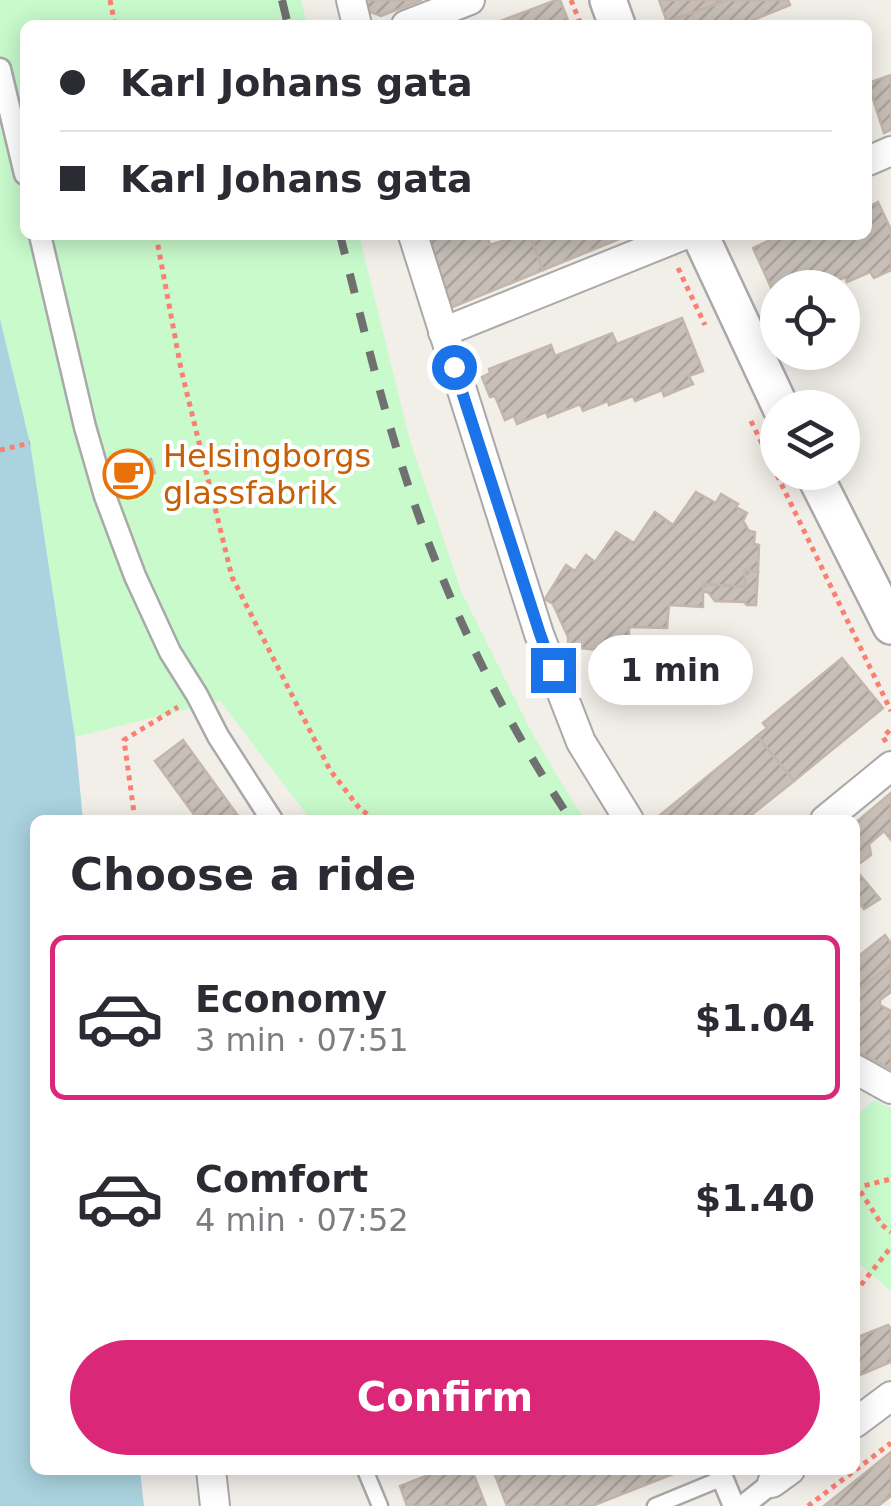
<!DOCTYPE html>
<meta charset="utf-8">
<style>
:root{--surface:#fff;--page:#f2f2f3;--text:#2b2b33;--muted:#7c7c81;--line:#e1e1e2;--accent:#db2777}
body{margin:0;font-family:"DejaVu Sans",sans-serif;background:var(--page);color:var(--text);height:100vh;display:flex;flex-direction:column;font-size:38px;white-space:nowrap}
*{box-sizing:border-box;margin:0}
p{font-size:32px;color:var(--muted)}
.icon{flex:none;width:55px;height:55px;fill:none;stroke:currentColor;stroke-width:2;stroke-linecap:round;stroke-linejoin:round}
.map{position:relative;flex:1;overflow:hidden}
.drawer{position:absolute;left:30px;top:815px;width:830px;height:660px;display:flex;flex-direction:column;background:var(--surface);border-radius:15px;box-shadow:0 5px 25px #0003}
.drawer>*{flex:none}
.hud{position:absolute;left:20px;top:20px;width:852px;height:220px;border-radius:15px;box-shadow:0 5px 25px #0003;display:grid;align-content:center;height:220px;padding:0 40px;background:var(--surface)}
.fabs{position:absolute;left:760px;top:270px;display:grid;gap:20px}
.fabs a{display:grid;place-items:center;width:100px;height:100px;border-radius:50%;background:var(--surface);box-shadow:0 5px 25px #0003;font-size:50px}
.end{position:absolute;width:45px;height:45px;margin:-22px;border:12px solid #1a73e8;background:#fff;box-shadow:0 0 0 5px #fff}
.from{border-radius:50%}
.bubble{position:absolute;height:70px;border-radius:35px;background:var(--surface);box-shadow:0 5px 25px #0003;font-size:32px;font-weight:700;line-height:70px;text-align:center}
.hud b{display:flex;align-items:center;gap:35px;height:95px;font-size:38px}
.hud b+b{border-top:2px solid var(--line)}
.hud i{width:25px;height:25px;background:var(--text)}
ul{padding:0;list-style:none}
li{display:flex;align-items:center;gap:30px;height:165px;margin:0 20px 15px;padding:0 20px;border:5px solid transparent;border-radius:15px}
li div{flex:1}
li b{display:block;font-size:38px}
li em{font-style:normal;font-weight:700}
li.selected{border-color:var(--accent)}
li>.icon{width:90px;height:90px;stroke-width:1.5}
h2{padding:0 40px;font-size:45px;line-height:120px}
.button{display:flex;gap:20px;margin-top:auto;padding:20px 40px}
.button a{flex:1;height:115px;border-radius:60px;background:var(--accent);color:#fff;font-size:40px;font-weight:700;line-height:115px;text-align:center}
.map>svg:first-child{display:block}
</style>
<div class="map">
<svg width="891" height="1506" viewBox="0 0 891 1506">
<defs>
<pattern id="building-hatch" width="6" height="6" patternUnits="userSpaceOnUse" patternTransform="scale(2.5)"><rect width="6" height="6" fill="#c7bfb8"/><path d="M-1 1l2-2M0 6l6-6M5 7l2-2" fill="none" stroke="#aba49e"/></pattern>
</defs>
<rect width="100%" height="100%" fill="#f2efe9"/>
<!-- park -->
<g fill="#c8facc">
<polygon points="0,0 301,0 307,25 25,25 25,235 359,235 410,441 462,593 532,733 573,802 586,820 311,820 220,701 75,737 30,443 0,319"/>
<polygon points="874,1100 891,1108 891,1291 855,1260 855,1117"/>
</g>
<!-- water -->
<polygon fill="#aad3df" points="0,319 30,443 75,737 83,820 35,820 35,1470 140,1470 144,1506 0,1506"/>
<!-- building -->
<g fill="url(#building-hatch)" stroke="#c4b6ab" stroke-width="2.5">
<polygon points="365,0 422,0 381,16 368,11"/>
<polygon points="556,0 560,0 570,25 490,25"/>
<polygon points="659,0 728,0 667,22"/>
<polygon points="728,0 788,0 790,5 741,25 669,25 667,22"/>
<polygon points="891,75 891,130 884,133 868,83"/>
<polygon points="878,202 891,230 891,270 874,278 870,272 847,282 845,277 822,288 820,288 817,282 806,288 778,288 778,294 775,296 753,248 781,235 868,235 868,207"/>
<polygon points="422,235 487,235 490,245 505,240 503,235 530,235 543,270 445,310"/>
<polygon points="530,235 629,235 543,270"/>
<polygon points="682,318 703,371 689,376 693,384 664,396 662,390 635,401 633,396 609,405 608,401 583,411 580,404 548,417 546,412 517,424 514,416 505,420 495,396 490,397 482,377 490,373 489,369 551,345 555,356 612,333 617,344"/>
<polygon points="151,459 155,473 127,481 123,468"/>
<polygon points="696,492 716,503 721,494 738,504 736,507 747,513 743,521 749,531 755,532 754,544 759,545 758,572 745,570 745,587 703,584 703,607 669,605 667,628 629,627 629,639 610,638 610,651 568,647 568,637 553,604 545,599 566,565 575,571 586,555 595,562 616,532 634,543 655,512 673,525"/>
<polygon points="745,570 758,572 756,605 747,605 744,602 715,601 708,592 703,592 703,584 745,587"/>
<polygon points="842,658 883,708 794,781 757,736 767,728 763,723"/>
<polygon points="757,736 794,781 745,820 654,820"/>
<polygon points="183,740 241,820 198,820 155,761"/>
<polygon points="891,793 891,840 884,831 869,844 871,855 855,867 855,823"/>
<polygon points="855,869 880,899 864,909 855,898"/>
<polygon points="885,935 891,943 891,965 855,993 855,959"/>
<polygon points="891,965 891,992 880,1000 880,1005 891,1011 891,1069 855,1050 855,993"/>
<polygon points="888,1325 891,1328 891,1362 855,1377 855,1338"/>
<polygon points="891,1452 891,1496 878,1506 824,1506"/>
<polygon points="441,1470 472,1470 486,1506 407,1506 400,1486"/>
<polygon points="493,1470 683,1470 592,1506 507,1506"/>
</g>
<g fill="none" stroke-linecap="round" stroke-linejoin="round">
<!-- service casing -->
<g stroke="#a9a9a9" stroke-width="19">
<g id="service">
<polyline points="365,1470 380,1506"/>
<polyline points="655,1506 723,1478"/>
</g>
</g>
<!-- pedestrian casing -->
<g stroke="#a9a9a9" stroke-width="25">
<g id="pedestrian">
<polyline points="0,69 25,174"/>
<polyline points="40,235 85,427 105,496 135,576 170,652 197,695 218,736 272,820"/>
<polyline points="719,1470 734,1506"/>
<polyline points="743,1506 772,1483"/>
</g>
</g>
<!-- minor casing -->
<g stroke="#a9a9a9" stroke-width="32">
<g id="minor">
<polyline points="351,0 357,25"/>
<polyline points="406,25 470,0"/>
<polyline points="868,161 891,151"/>
<polyline points="413,235 539,634 581,742 629,820"/>
<polyline points="443,332 684,235"/>
<polyline points="825,820 891,766"/>
<polyline points="855,1069 891,1089"/>
<polyline points="855,1423 891,1396"/>
<polyline points="211,1470 215,1506"/>
<polyline points="772,1483 790,1470"/>
</g>
</g>
<!-- tertiary casing -->
<g stroke="#a9a9a9" stroke-width="40">
<g id="tertiary">
<polyline points="608,0 617,25"/>
<polyline points="700,235 781,408"/>
<polyline points="813,472 891,626"/>
</g>
</g>
<!-- path -->
<g stroke="#fa8072" stroke-width="5" stroke-dasharray="5 5" stroke-linecap="butt">
<polyline points="110,0 115,25"/>
<polyline points="571,0 581,25"/>
<polyline points="156,235 181,369 232,577 330,770 360,809 376,820"/>
<polyline points="678,268 705,325"/>
<polyline points="751,421 891,711"/>
<polyline points="0,450 30,443"/>
<polyline points="886,742 883,737 891,729"/>
<polyline points="135,820 124,740 178,707"/>
<polyline points="855,1183 882,1225 891,1232"/>
<polyline points="855,1188 891,1179"/>
<polyline points="861,1285 891,1247"/>
<polyline points="808,1506 891,1443"/>
</g>
<!-- service -->
<use href="#service" stroke="#fff" stroke-width="14"/>
<!-- pedestrian -->
<use href="#pedestrian" stroke="#fff" stroke-width="20"/>
<!-- minor -->
<use href="#minor" stroke="#fff" stroke-width="28"/>
<!-- tertiary -->
<use href="#tertiary" stroke="#fff" stroke-width="35"/>
<!-- rail -->
<g stroke="#707070" stroke-width="8" stroke-dasharray="20 20" stroke-linecap="butt">
<polyline points="282,0 288,25"/>
<path d="M340 235C365 333 388 433 423 528 461 631 510 729 571 820"/>
</g>
</g>
<g fill="none" stroke-linecap="round" stroke-linejoin="round">
<!-- route -->
<polyline stroke="#1a73e8" stroke-width="12" points="454,367 540,634 553,670"/>
</g>
<!-- icons -->
<defs>
<g id="cafe-ring" transform="scale(2.5)"><circle r="9.5" fill="#fff" stroke="#e8710a" stroke-width="1.5"/><path d="M-5.5-4.5H6V0H3Q3 3.5 0 3.5H-2.5Q-5.5 3.5-5.5 0ZM3-3.2v2h1.7v-2ZM-6 4.5H4V6H-6Z" fill="#e8710a"/></g>
</defs>
<g fill-rule="evenodd">
<use href="#cafe-ring" x="128" y="474"/>
</g>
<g text-anchor="middle" stroke-width="8" stroke-linejoin="round" paint-order="stroke">
<!-- food labels -->
<g font-size="32" fill="#c56008" stroke="#fff" text-anchor="start">
<text x="163" y="467">Helsingborgs<tspan x="163" dy="37">glassfabrik</tspan></text>
</g>
</g>
</svg>
<div class="fabs">
<a><svg class="icon" aria-label="locate" viewBox="0 0 24 24"><circle cx="12" cy="12" r="6"/><path d="M12 2v4M12 18v4M2 12h4M18 12h4"/></svg></a>
<a><svg class="icon" aria-label="layers" viewBox="0 0 24 24"><path d="M12 4l9 5-9 5-9-5zM3 14l9 5 9-5"/></svg></a>
</div>
<i class="end from" style="left:454px;top:367px"></i>
<i class="end" style="left:553px;top:670px"></i>
<div class="bubble" style="left:588px;top:635px;width:165px">1 min</div>
<div class="hud">
<b><i class="from"></i>Karl Johans gata</b>
<b><i></i>Karl Johans gata</b>
</div>
<section class="drawer">
<h2>Choose a ride</h2>
<ul>
<li class="selected"><svg class="icon" aria-label="car" viewBox="0 0 24 24"><path d="M5 17H2v-5l4-1 3-4h7l3 4 3 1v5h-3M9 17h6M6 11h13"/><circle cx="7" cy="17" r="2"/><circle cx="17" cy="17" r="2"/></svg><div><b>Economy</b><p>3 min · 07:51</p></div><em>$1.04</em></li>
<li><svg class="icon" aria-label="car" viewBox="0 0 24 24"><path d="M5 17H2v-5l4-1 3-4h7l3 4 3 1v5h-3M9 17h6M6 11h13"/><circle cx="7" cy="17" r="2"/><circle cx="17" cy="17" r="2"/></svg><div><b>Comfort</b><p>4 min · 07:52</p></div><em>$1.40</em></li>
</ul>
<div class="button"><a>Confirm</a></div>
</section>
</div>
